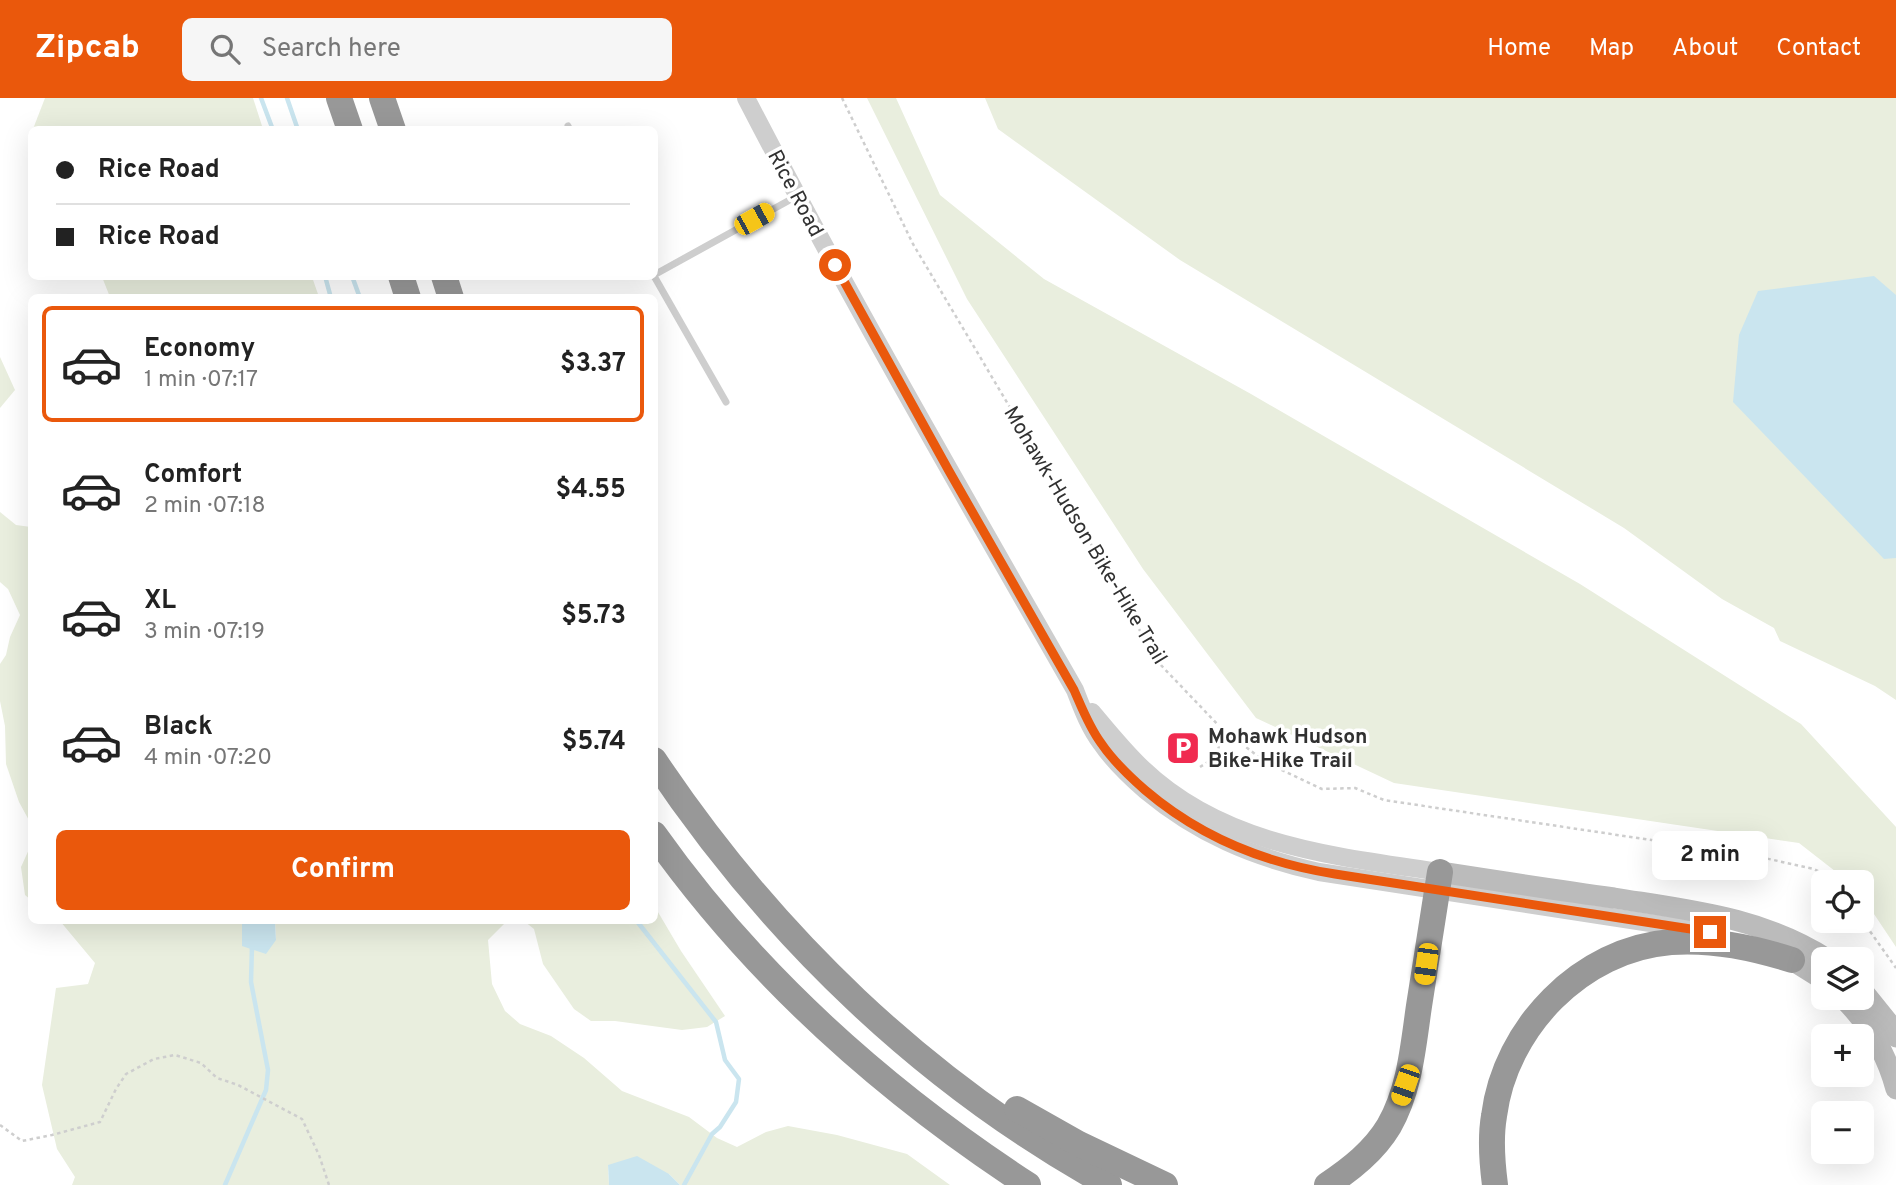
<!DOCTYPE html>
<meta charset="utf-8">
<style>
:root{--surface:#fff;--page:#f6f6f6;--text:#222;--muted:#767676;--line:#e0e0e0;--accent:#ea580c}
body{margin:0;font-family:Overpass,sans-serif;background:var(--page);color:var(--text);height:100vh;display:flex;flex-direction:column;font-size:26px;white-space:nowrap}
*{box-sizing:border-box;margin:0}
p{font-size:23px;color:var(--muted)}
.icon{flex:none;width:38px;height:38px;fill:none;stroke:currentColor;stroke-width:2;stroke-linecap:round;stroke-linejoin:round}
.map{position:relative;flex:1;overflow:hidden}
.sheet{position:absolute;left:28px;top:196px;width:630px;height:630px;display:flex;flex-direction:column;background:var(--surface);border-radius:10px;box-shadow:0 7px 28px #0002}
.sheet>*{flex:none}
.banner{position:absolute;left:28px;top:28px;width:630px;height:154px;border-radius:10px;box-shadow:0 7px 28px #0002;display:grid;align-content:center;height:154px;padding:0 28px;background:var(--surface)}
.fabs{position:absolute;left:1811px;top:772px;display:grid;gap:14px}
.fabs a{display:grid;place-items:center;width:63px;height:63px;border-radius:10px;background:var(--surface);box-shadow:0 7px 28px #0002;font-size:35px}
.end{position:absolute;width:32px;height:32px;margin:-16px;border:9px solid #ea580c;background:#fff;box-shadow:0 0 0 4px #fff}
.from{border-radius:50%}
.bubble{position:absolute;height:49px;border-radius:10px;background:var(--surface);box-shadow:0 7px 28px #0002;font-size:23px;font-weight:700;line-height:49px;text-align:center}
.car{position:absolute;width:21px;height:42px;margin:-21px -10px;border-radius:9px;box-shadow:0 0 5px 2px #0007;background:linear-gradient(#f5c518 24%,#345 0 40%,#f5c518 0 76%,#345 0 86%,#f5c518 0)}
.banner b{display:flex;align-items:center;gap:24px;height:66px;font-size:26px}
.banner b+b{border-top:2px solid var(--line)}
.banner i{width:18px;height:18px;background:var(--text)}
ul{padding:12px 0 0;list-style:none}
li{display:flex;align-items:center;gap:21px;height:116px;margin:0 14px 10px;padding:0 14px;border:4px solid transparent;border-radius:10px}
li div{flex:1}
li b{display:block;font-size:26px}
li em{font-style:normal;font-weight:700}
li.active{border-color:var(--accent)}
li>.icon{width:63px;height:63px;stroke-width:1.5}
.primary-button{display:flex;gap:14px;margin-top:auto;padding:14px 28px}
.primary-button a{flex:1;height:80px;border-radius:10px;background:var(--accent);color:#fff;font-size:28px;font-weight:700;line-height:80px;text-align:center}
header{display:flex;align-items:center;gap:42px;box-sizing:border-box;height:98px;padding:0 35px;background:var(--accent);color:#fff}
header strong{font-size:33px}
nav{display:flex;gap:38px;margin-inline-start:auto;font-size:24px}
.search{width:490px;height:63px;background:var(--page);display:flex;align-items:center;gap:18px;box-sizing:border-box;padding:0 24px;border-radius:10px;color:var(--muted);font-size:26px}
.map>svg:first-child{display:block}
</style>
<header>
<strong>Zipcab</strong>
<div class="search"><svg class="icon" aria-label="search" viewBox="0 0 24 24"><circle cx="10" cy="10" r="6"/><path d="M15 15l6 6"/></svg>Search here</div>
<nav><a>Home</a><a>Map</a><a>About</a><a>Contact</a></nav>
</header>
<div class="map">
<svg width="1896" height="1087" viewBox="0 0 1896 1087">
<rect width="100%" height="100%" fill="#fff"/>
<!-- green -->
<g fill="#e9eede">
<polygon points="45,0 253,0 263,31 33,31"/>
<polygon points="867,0 896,0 940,97 1044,181 1251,296 1580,486 1801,626 1896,729 1896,849 1862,798 1862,784 1849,784 1799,745 1394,685 1256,620 1143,471 967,201"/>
<polygon points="985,0 1896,0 1896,602 1875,588 1780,543 1774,530 1722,501 1624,430 1180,162 998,31"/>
<polygon points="102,179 312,179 319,199 110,199"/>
<polygon points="0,259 15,292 0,310"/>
<polygon points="0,414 16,427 31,429 31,726 19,704 6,666 5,628 0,603 0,566 6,557 10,539 20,517 8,491 0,484"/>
<polygon points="31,747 31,802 25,797 21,769"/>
<polygon points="655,809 681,853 725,918 707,929 682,932 615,923 591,923 574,911 543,866 534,831 524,823 654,822"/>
<polygon points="60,823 242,823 242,848 276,842 275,823 507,823 488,842 492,886 505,913 520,926 551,938 584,960 622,993 689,1019 717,1040 737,1049 766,1034 788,1028 837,1037 907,1056 950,1087 680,1087 669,1076 608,1067 609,1087 72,1087 75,1079 57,1051 42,987 56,890 88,886 95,865"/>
</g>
<!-- water -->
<g fill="#cae5ef">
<polygon points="1874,178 1896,197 1896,460 1884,461 1733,304 1739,237 1758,193"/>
<polygon points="242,823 275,823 276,842 266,856 242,848"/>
<polygon points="637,1058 669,1076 680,1087 609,1087 608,1067"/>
</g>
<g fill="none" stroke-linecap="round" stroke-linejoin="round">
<!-- stream -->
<g stroke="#cae5ef" stroke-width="4.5">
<polyline points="261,0 273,32"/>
<polyline points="287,0 298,32"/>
<polyline points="325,178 331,200"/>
<polyline points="352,178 360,200"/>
<polyline points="636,822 716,924 725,962 739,981 736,1004 720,1029 712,1036 684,1087"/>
<polyline points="225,1087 266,992 268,972 251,884 252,847"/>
</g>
<!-- path -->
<g stroke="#cecece" stroke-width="2.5" stroke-dasharray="3.5 3.5" stroke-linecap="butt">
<polyline points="842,0 913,146 1091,446 1157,563 1222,631 1267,665 1322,691 1355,690 1384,702 1751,757 1814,771 1831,780 1833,784"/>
<polyline points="1200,669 1217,658 1222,631"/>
<polyline points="1862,822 1896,870"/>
<polyline points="0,1027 22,1043 52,1037 100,1024 116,991 126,976 154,961 175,957 201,965 217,980 238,987 302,1021 319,1057 329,1087"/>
</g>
<!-- service -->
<g stroke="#cecece" stroke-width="7">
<polyline points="568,28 570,32"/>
<polyline points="654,177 797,98"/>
<polyline points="654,178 726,304"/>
</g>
<!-- tertiary -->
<g stroke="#cecece" stroke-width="18">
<path d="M746 0C850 201 963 396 1075 592 1082 610 1089 629 1101 645 1113 663 1129 678 1145 692 1198 736 1252 759 1319 774L1709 834"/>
<path d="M1092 614C1108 633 1124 653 1142 670 1223 748 1335 758 1440 774"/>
</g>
<!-- secondary -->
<g stroke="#bbb" stroke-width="21">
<path d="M1440 774C1498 783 1556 792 1614 800 1688 812 1762 819 1827 861"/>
<polyline points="1792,862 1824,882"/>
<polyline points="1862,892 1887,923 1896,939"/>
<path d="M1843 900C1868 925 1887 957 1896 991"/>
</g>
<!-- motorway -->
<g stroke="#989898" stroke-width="26">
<polyline points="339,0 350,32"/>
<polyline points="382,0 393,32"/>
<polyline points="401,178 408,200"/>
<polyline points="444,178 451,200"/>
<path d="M654 662C771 837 924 985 1109 1087"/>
<path d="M654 736C754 877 884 993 1028 1087"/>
<polyline points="1017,1011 1079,1046 1165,1087"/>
<path d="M1327 1087C1351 1071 1374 1053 1389 1028 1410 991 1413 949 1419 908 1426 863 1433 819 1440 774"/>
<path d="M1495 1087C1492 1064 1490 1041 1494 1018 1505 930 1581 851 1671 844 1713 841 1752 849 1792 862"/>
</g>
</g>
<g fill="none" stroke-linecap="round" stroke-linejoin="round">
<!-- route -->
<path stroke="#ea580c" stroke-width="9" d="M835 167 949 373 1074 592C1082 610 1089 629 1101 645 1113 663 1129 678 1145 692 1200 739 1264 765 1335 776L1710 834"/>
</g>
<!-- icons -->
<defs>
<g id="parking-square" transform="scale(1.75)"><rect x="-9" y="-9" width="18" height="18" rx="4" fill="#f02b50" stroke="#fff"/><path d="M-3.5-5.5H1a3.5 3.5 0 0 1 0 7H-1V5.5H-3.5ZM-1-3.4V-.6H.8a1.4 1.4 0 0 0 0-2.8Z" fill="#fff"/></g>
</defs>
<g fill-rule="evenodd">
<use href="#parking-square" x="1183" y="650"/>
</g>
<g text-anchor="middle" stroke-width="7" stroke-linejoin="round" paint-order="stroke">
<!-- street labels -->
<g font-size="21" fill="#313131" stroke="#fff">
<text transform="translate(796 95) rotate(62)" y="7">Rice Road</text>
<text transform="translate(1086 437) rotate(59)" y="7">Mohawk-Hudson Bike-Hike Trail</text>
</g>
<!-- poi labels -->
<g font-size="21" font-weight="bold" fill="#313131" stroke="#fff" text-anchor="start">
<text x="1208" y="645">Mohawk Hudson<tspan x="1208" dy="24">Bike-Hike Trail</tspan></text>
</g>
</g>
</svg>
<div class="fabs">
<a><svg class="icon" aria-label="locate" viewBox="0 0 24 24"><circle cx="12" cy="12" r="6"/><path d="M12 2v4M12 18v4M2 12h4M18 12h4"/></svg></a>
<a><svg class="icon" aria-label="layers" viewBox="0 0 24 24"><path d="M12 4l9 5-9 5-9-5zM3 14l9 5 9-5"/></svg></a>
<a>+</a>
<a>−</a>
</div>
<i class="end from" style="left:835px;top:167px"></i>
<i class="end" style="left:1710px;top:834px"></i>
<div class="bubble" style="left:1652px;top:733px;width:116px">2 min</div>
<i class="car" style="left:754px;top:121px;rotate:61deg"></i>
<i class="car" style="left:1426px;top:866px;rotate:188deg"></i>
<i class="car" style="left:1405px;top:987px;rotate:199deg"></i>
<div class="banner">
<b><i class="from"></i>Rice Road</b>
<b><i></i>Rice Road</b>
</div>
<section class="sheet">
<ul>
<li class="active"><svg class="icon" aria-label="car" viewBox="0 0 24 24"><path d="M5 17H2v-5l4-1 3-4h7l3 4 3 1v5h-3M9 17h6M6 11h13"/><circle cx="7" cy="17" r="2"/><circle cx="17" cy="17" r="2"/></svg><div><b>Economy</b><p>1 min · 07:17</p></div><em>$3.37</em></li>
<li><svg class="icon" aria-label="car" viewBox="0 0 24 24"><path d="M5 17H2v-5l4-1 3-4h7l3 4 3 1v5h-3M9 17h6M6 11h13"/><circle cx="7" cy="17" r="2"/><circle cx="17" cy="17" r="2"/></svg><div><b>Comfort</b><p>2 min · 07:18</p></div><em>$4.55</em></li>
<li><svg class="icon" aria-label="car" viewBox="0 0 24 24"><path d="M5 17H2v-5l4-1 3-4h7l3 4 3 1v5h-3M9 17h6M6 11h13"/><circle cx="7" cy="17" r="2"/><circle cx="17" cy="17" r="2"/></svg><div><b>XL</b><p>3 min · 07:19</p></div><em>$5.73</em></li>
<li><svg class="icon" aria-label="car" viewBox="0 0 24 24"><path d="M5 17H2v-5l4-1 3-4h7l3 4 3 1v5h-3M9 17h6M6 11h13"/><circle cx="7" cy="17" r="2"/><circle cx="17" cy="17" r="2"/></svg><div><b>Black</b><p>4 min · 07:20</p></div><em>$5.74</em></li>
</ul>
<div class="primary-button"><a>Confirm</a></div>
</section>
</div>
